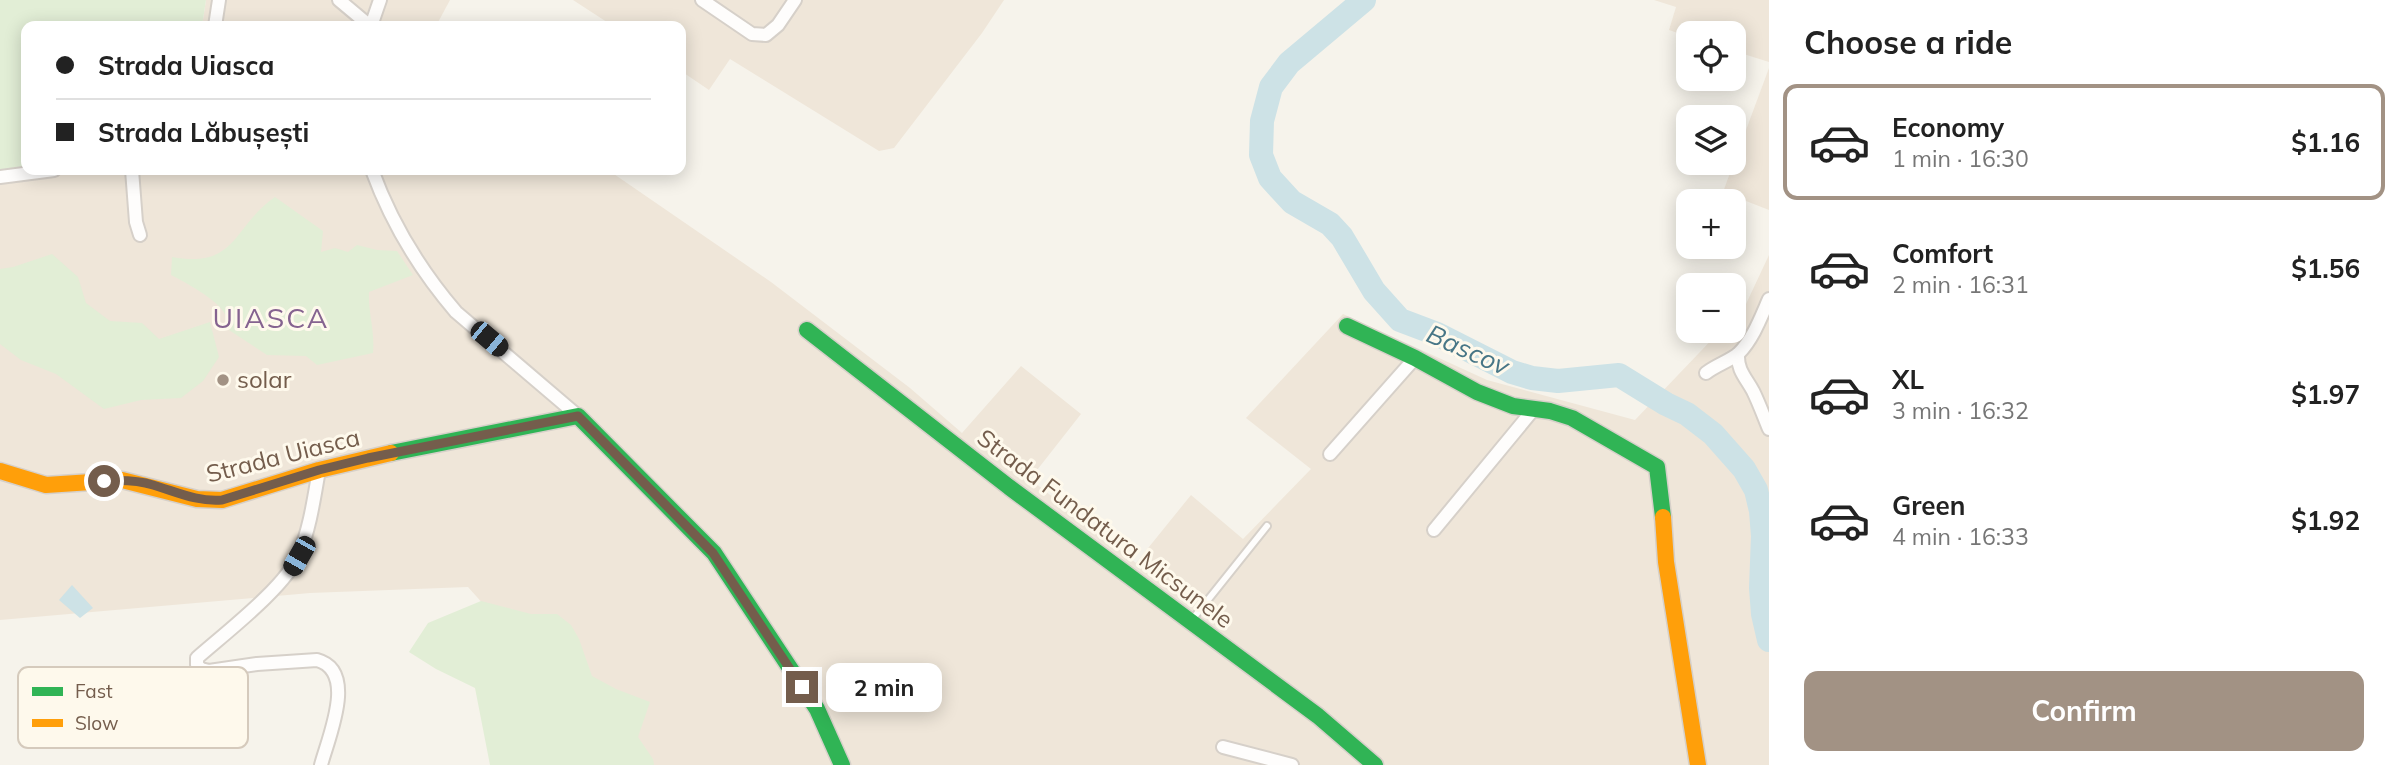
<!DOCTYPE html>
<meta charset="utf-8">
<style>
:root{--surface:#fff;--page:#f6f6f6;--text:#222;--muted:#767676;--line:#e0e0e0;--accent:#a29284}
body{margin:0;font-family:Mulish,sans-serif;background:var(--page);color:var(--text);height:100vh;display:flex;flex-direction:column;font-size:26px;white-space:nowrap}
*{box-sizing:border-box;margin:0}
p{font-size:23px;color:var(--muted)}
.icon{flex:none;width:38px;height:38px;fill:none;stroke:currentColor;stroke-width:2;stroke-linecap:round;stroke-linejoin:round}
.map{position:relative;flex:1;overflow:hidden}
.side{display:flex;flex-direction:column;background:var(--surface);width:630px}
.side>*{flex:none}
.guide{position:absolute;left:21px;top:21px;width:665px;height:154px;border-radius:14px;box-shadow:0 4px 18px #0003;display:grid;align-content:center;height:154px;padding:0 35px;background:var(--surface)}
.tools{position:absolute;left:1676px;top:21px;display:grid;gap:14px}
.tools a{display:grid;place-items:center;width:70px;height:70px;border-radius:14px;background:var(--surface);box-shadow:0 4px 18px #0003;font-size:35px}
.end{position:absolute;width:32px;height:32px;margin:-16px;border:9px solid #745d4c;background:#fff;box-shadow:0 0 0 4px #fff}
.from{border-radius:50%}
.bubble{position:absolute;height:49px;border-radius:14px;background:var(--surface);box-shadow:0 4px 18px #0003;font-size:23px;font-weight:700;line-height:49px;text-align:center}
.car{position:absolute;width:21px;height:42px;margin:-21px -10px;border-radius:9px;box-shadow:0 0 5px 2px #0007;background:linear-gradient(#222 24%,#8ab4d8 0 40%,#222 0 76%,#8ab4d8 0 86%,#222 0)}
.guide b{display:flex;align-items:center;gap:24px;height:66px;font-size:26px}
.guide b+b{border-top:2px solid var(--line)}
.guide i{width:18px;height:18px;background:var(--text)}
ul{padding:0;list-style:none}
li{display:flex;align-items:center;gap:21px;height:116px;margin:0 14px 10px;padding:0 21px;border:4px solid transparent;border-radius:14px}
li div{flex:1}
li b{display:block;font-size:26px}
li em{font-style:normal;font-weight:700}
li.on{border-color:var(--accent)}
li>.icon{width:63px;height:63px;stroke-width:1.5}
h2{padding:0 35px;font-size:32px;line-height:84px}
.action{display:flex;gap:14px;margin-top:auto;padding:14px 35px}
.action a{flex:1;height:80px;border-radius:14px;background:var(--accent);color:#fff;font-size:28px;font-weight:700;line-height:80px;text-align:center}
main{display:flex;flex:1;min-height:0}
.map>svg:first-child{display:block}
</style>
<main>
<div class="map">
<svg width="1769" height="765" viewBox="0 0 1769 765">
<rect width="100%" height="100%" fill="#f6f3eb"/>
<!-- residential -->
<g fill="#efe6d9">
<polygon points="206,0 450,0 436,26 202,26"/>
<polygon points="573,0 1004,0 982,33 894,148 879,151 730,59 709,90 681,71 681,26 613,26"/>
<polygon points="1654,0 1769,0 1769,62 1734,51 1734,33 1689,33 1689,37 1669,30 1676,7"/>
<polygon points="1769,68 1769,210 1723,192"/>
<polygon points="30,170 608,170 771,282 910,388 962,433 1021,366 1081,414 1030,479 1136,563 1191,495 1243,539 1311,469 1246,418 1343,314 1487,380 1635,420 1720,331 1734,331 1734,316 1746,304 1769,255 1769,765 531,765 510,634 468,587 310,593 0,620 0,179"/>
</g>
<!-- green -->
<g fill="#e2eed6">
<polygon points="0,0 206,0 202,26 26,26 26,170 0,179"/>
<path d="M275 197 323 231 321 252 335 248 348 252 357 245 377 250 397 251 413 275 369 292C368 314 375 330 373 353L317 365 306 356 267 355 229 330C228 325 227 319 225 314 217 299 186 283 171 275L172 257C237 269 232 227 275 197Z"/>
<polygon points="52,254 78,277 86,303 110,321 142,323 159,339 210,322 219,357 203,381 181,398 141,400 104,409 56,374 21,360 0,344 0,269 13,267"/>
<polygon points="481,601 531,614 557,614 571,625 579,639 592,676 616,689 650,702 638,737 653,759 654,765 490,765 475,688 436,669 409,652 428,623"/>
</g>
<!-- water -->
<polygon fill="#cde2e6" points="72,585 93,608 80,618 59,600"/>
<g fill="none" stroke-linecap="round" stroke-linejoin="round">
<!-- river -->
<polyline stroke="#cde2e6" stroke-width="24" points="1364,0 1289,63 1271,87 1262,121 1261,155 1270,178 1292,202 1330,224 1342,237 1374,291 1400,320 1437,334 1512,372 1532,378 1558,381 1619,375 1666,404 1687,414 1713,434 1744,469 1756,490 1761,511 1763,536 1761,588 1763,614 1769,640"/>
<!-- lane casing -->
<g stroke="#d6d0c9" stroke-width="10">
<polyline id="lane" points="1191,621 1267,526"/>
</g>
<!-- street casing -->
<g stroke="#d6d0c9" stroke-width="16">
<g id="street">
<polyline points="339,0 370,26"/>
<polyline points="702,0 752,34 766,35 778,25 795,0"/>
<polyline points="215,26 219,0"/>
<polyline points="371,26 380,0"/>
<polyline points="132,170 136,222 140,235"/>
<path d="M372 170C391 222 420 270 456 312L578 416"/>
<polyline points="0,177 54,170"/>
<path d="M1738 354C1737 370 1746 378 1753 391 1759 403 1764 417 1769 429"/>
<path d="M1706 373C1716 365 1730 361 1739 353 1753 339 1761 317 1769 299"/>
<polyline points="1330,454 1415,358"/>
<path d="M319 470C314 498 310 528 299 554 287 586 224 634 197 658V665L201 669 209 671 257 664 317 660C358 671 328 738 321 765"/>
<polyline points="1434,530 1533,410"/>
<polyline points="1223,747 1292,765"/>
</g>
</g>
<!-- fast casing -->
<g stroke="#d6d0c9" stroke-width="19">
<g id="fast">
<polyline points="1347,326 1415,358 1477,392 1513,406 1550,411 1572,418 1657,467 1663,517"/>
<polyline points="807,330 1009,487 1318,716 1375,765"/>
<polyline points="391,453 578,416 714,553 817,709 842,765"/>
</g>
</g>
<!-- slow casing -->
<g stroke="#d6d0c9" stroke-width="19">
<g id="slow">
<polyline points="0,471 46,485 122,480 197,499 222,500 319,470 391,453"/>
<polyline points="1663,517 1666,562 1698,765"/>
</g>
</g>
<!-- lane -->
<use href="#lane" stroke="#fefdfc" stroke-width="6"/>
<!-- street -->
<use href="#street" stroke="#fefdfc" stroke-width="12"/>
<!-- fast -->
<use href="#fast" stroke="#30b455" stroke-width="16"/>
<!-- slow -->
<use href="#slow" stroke="#ff9f0a" stroke-width="16"/>
</g>
<g fill="none" stroke-linecap="round" stroke-linejoin="round">
<!-- route -->
<path stroke="#745d4c" stroke-width="9" d="M104 481C120 480 137 480 153 485 177 492 197 502 222 500L319 470 368 458 578 416 713 553 802 687"/>
</g>
<!-- markers -->
<circle fill="#a29284" stroke="#fef9ec" stroke-width="2.5" cx="223" cy="380" r="7"/>
<g text-anchor="middle" stroke-width="6" stroke-linejoin="round" paint-order="stroke">
<!-- poi labels -->
<g font-size="24" fill="#745d4c" stroke="#fef9ec" text-anchor="start">
<text x="237" y="388">solar</text>
</g>
<!-- street labels -->
<g font-size="24" fill="#745d4c" stroke="#fef9ec">
<text transform="translate(283 456) rotate(-14)" y="8">Strada Uiasca</text>
<text transform="translate(1105 529) rotate(37)" y="8">Strada Fundatura Micsunele</text>
</g>
<!-- water labels -->
<g font-size="26" font-style="italic" fill="#477686" stroke="#fef9ec">
<text transform="translate(1468 350) rotate(24)" y="9">Bascov</text>
</g>
<!-- quarter labels -->
<g font-size="28" letter-spacing="2" fill="#856390" stroke="#fef9ec">
<text x="271" y="328">UIASCA</text>
</g>
</g>
<!-- legend -->
<rect x="18" y="667" width="230" height="81" rx="10" fill="#fef9ec" stroke="#d5cabc" stroke-width="2"/>
<rect x="32" y="687" width="31" height="9" fill="#30b455"/>
<rect x="32" y="719" width="31" height="8" fill="#ff9f0a"/>
<g font-size="19" fill="#745d4c">
<text x="75" y="698">Fast</text>
<text x="75" y="730">Slow</text>
</g>
</svg>
<div class="tools">
<a><svg class="icon" aria-label="locate" viewBox="0 0 24 24"><circle cx="12" cy="12" r="6"/><path d="M12 2v4M12 18v4M2 12h4M18 12h4"/></svg></a>
<a><svg class="icon" aria-label="layers" viewBox="0 0 24 24"><path d="M12 4l9 5-9 5-9-5zM3 14l9 5 9-5"/></svg></a>
<a>+</a>
<a>−</a>
</div>
<i class="end from" style="left:104px;top:481px"></i>
<i class="end" style="left:802px;top:687px"></i>
<div class="bubble" style="left:826px;top:663px;width:116px">2 min</div>
<i class="car" style="left:489px;top:339px;rotate:130deg"></i>
<i class="car" style="left:299px;top:556px;rotate:210deg"></i>
<div class="guide">
<b><i class="from"></i>Strada Uiasca</b>
<b><i></i>Strada Lăbușești</b>
</div>
</div>
<section class="side">
<h2>Choose a ride</h2>
<ul>
<li class="on"><svg class="icon" aria-label="car" viewBox="0 0 24 24"><path d="M5 17H2v-5l4-1 3-4h7l3 4 3 1v5h-3M9 17h6M6 11h13"/><circle cx="7" cy="17" r="2"/><circle cx="17" cy="17" r="2"/></svg><div><b>Economy</b><p>1 min · 16:30</p></div><em>$1.16</em></li>
<li><svg class="icon" aria-label="car" viewBox="0 0 24 24"><path d="M5 17H2v-5l4-1 3-4h7l3 4 3 1v5h-3M9 17h6M6 11h13"/><circle cx="7" cy="17" r="2"/><circle cx="17" cy="17" r="2"/></svg><div><b>Comfort</b><p>2 min · 16:31</p></div><em>$1.56</em></li>
<li><svg class="icon" aria-label="car" viewBox="0 0 24 24"><path d="M5 17H2v-5l4-1 3-4h7l3 4 3 1v5h-3M9 17h6M6 11h13"/><circle cx="7" cy="17" r="2"/><circle cx="17" cy="17" r="2"/></svg><div><b>XL</b><p>3 min · 16:32</p></div><em>$1.97</em></li>
<li><svg class="icon" aria-label="car" viewBox="0 0 24 24"><path d="M5 17H2v-5l4-1 3-4h7l3 4 3 1v5h-3M9 17h6M6 11h13"/><circle cx="7" cy="17" r="2"/><circle cx="17" cy="17" r="2"/></svg><div><b>Green</b><p>4 min · 16:33</p></div><em>$1.92</em></li>
</ul>
<div class="action"><a>Confirm</a></div>
</section>
</main>
